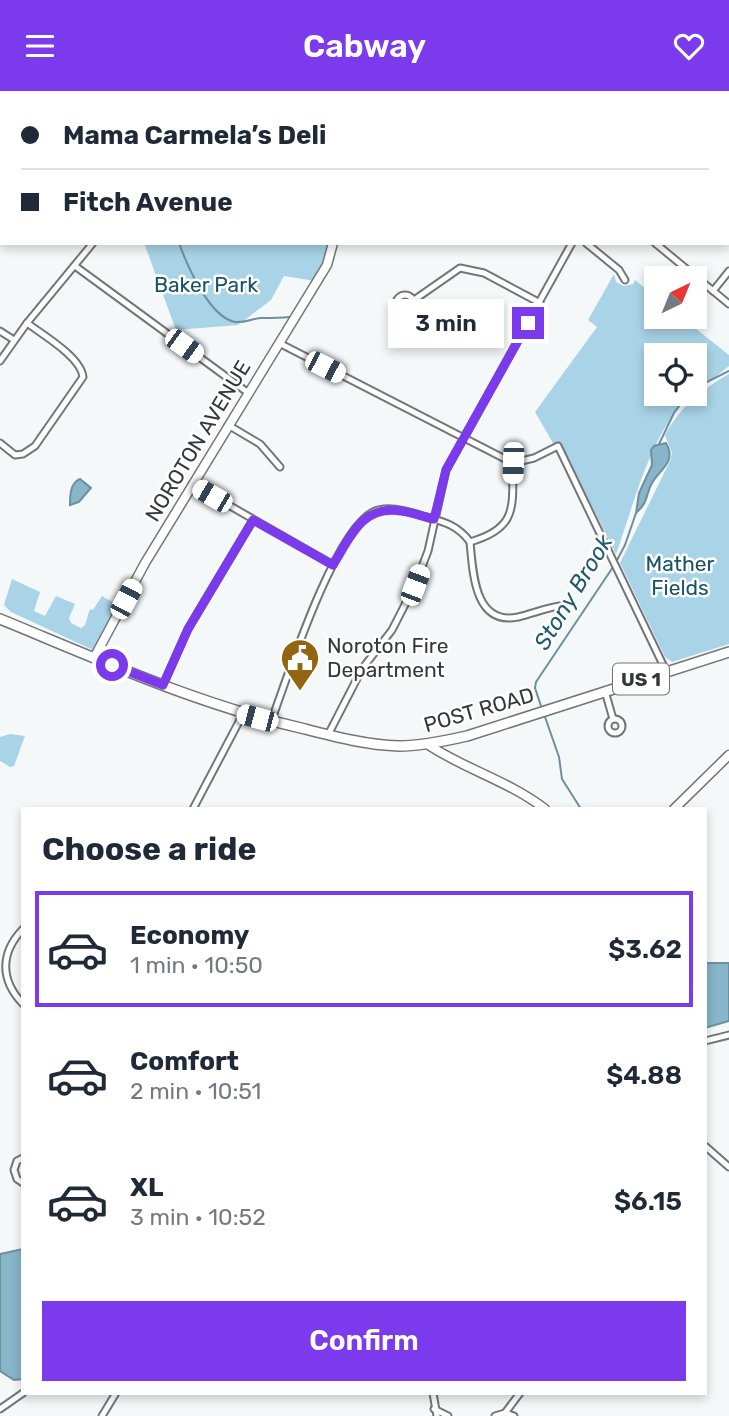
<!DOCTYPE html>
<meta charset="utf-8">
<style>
:root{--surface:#fff;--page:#f2f2f3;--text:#1f2937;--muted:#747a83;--line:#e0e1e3;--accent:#7c3aed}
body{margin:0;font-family:Rubik,sans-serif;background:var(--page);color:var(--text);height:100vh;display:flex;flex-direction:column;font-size:26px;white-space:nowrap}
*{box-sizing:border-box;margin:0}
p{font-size:23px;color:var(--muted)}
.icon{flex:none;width:38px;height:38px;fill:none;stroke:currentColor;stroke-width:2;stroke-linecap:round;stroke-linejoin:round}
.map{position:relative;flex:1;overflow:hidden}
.details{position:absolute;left:21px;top:716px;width:686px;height:588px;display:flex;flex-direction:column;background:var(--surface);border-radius:0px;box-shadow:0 4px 10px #0003}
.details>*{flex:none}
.guide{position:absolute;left:0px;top:0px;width:730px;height:154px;box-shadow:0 4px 10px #0003;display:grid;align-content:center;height:154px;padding:0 21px;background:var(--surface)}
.needle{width:46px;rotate:43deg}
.tools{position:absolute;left:644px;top:175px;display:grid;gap:14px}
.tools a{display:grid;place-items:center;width:63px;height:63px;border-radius:0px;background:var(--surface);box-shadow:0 4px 10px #0003;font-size:35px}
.end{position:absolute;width:32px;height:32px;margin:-16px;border:9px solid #7c3aed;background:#fff;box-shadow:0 0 0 4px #fff}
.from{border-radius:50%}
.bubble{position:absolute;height:49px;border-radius:0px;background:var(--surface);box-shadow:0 4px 10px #0003;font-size:23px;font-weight:600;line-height:49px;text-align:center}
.car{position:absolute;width:21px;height:42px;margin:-21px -10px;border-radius:9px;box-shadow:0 0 5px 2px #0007;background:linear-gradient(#fff 24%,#345 0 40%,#fff 0 76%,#345 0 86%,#fff 0)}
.guide b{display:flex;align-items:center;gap:24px;height:66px;font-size:26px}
.guide b+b{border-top:2px solid var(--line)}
.guide i{width:18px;height:18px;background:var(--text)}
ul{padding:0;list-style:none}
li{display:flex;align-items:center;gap:21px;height:116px;margin:0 14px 10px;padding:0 7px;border:4px solid transparent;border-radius:0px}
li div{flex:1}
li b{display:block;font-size:26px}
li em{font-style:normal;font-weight:600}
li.selected{border-color:var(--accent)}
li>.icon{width:63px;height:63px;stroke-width:1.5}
h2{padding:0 21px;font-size:32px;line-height:84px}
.primary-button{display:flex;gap:14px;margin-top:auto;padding:14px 21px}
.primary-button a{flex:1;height:80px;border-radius:0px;background:var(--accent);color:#fff;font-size:28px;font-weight:600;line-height:80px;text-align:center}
header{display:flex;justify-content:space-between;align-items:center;height:91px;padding:0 21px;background:var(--accent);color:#fff;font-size:32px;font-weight:600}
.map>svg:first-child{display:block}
</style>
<header><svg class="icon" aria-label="menu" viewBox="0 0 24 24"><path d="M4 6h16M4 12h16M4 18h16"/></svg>Cabway<svg class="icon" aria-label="heart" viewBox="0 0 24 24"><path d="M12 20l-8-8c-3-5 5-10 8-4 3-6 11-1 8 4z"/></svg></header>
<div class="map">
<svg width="729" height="1325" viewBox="0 0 729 1325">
<rect width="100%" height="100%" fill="#f4f8f9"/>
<!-- green -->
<g fill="#a9d3e6">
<polygon points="144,152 329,152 326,166 315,190 284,185 271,209 238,234 176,239"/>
<path d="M614 183 616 191 624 195 633 193 635 189 656 206V226H681L729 264V275L695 302V264H656V303H693C652 335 634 414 616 463L568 368 563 360 553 352 535 321 597 236 588 229Z"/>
<path d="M729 283V553L672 571 665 566 620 472 670 370 672 362 665 344C681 315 701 299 729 283Z"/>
<polygon points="12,488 40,501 34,520 45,525 56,505 75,513 69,527 71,532 81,537 85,534 90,518 93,519 102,505 118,514 93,559 11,521 4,514"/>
<polygon points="10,643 25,645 14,675 10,676 0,670 0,646"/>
</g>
<!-- water -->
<g fill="#87b5ca" stroke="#6f8f9e" stroke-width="2">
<path d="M666 352C677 371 660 378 652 392 645 404 650 409 636 422L639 402 652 374 651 359 654 355Z"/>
<path d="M80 388 91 397 79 411 70 414C70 405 70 392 80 388Z"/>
<polygon points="729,872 729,930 705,937 705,872"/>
<polygon points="23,1158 23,1288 14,1289 0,1280 0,1163"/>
</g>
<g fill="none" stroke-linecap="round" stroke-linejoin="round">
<!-- stream -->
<g stroke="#6f8f9e" stroke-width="2">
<path d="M179 152C187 174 209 226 235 231 246 232 253 227 262 227 271 227 280 227 289 226"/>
<polyline points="695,297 729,280"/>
<polyline points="659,353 674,322 688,303"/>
<polyline points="616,471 625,454 636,422"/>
<polyline points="542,618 535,597 536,591 613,476"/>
<polyline points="544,623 559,666 562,688 581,718"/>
</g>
<!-- street casing -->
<g stroke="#737577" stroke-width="9">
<g id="street">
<polyline points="48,0 49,2"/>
<polyline points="87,2 89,0"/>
<polyline points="181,2 181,0"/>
<polyline points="728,111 729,110"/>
<polyline points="0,144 2,142"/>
<polyline points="586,152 619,179 625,189"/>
<polyline points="655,152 729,213"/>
<polyline points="75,175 247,301"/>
<polyline points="713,200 729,180"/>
<circle cx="405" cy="213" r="9"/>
<polyline points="414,209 460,177 484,182 540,212"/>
<polyline points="0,240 14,249"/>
<polyline points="279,252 513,372 534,367 558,355 666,580"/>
<polyline points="0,270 27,232 93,152"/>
<polyline points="228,334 260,353 280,376"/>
<path d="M0 352 15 364 23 363 35 355 83 286C81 266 43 244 27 232"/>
<path d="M513 372C512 415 519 437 470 451 473 481 474 535 518 526 535 522 547 516 566 514"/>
<polyline points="192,393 333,474"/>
<polyline points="163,594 188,538 253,429"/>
<polyline points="605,600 613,628"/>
<circle cx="615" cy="635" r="7"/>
<path d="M271 631C287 587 334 440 373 421 387 414 406 420 420 424 441 430 457 433 470 451"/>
<polyline points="328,644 362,578 392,539 415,494 428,460 446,379 572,152"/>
<polyline points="193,718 243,623"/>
<path d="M23 838C0 862 0 889 23 913"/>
<polyline points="705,950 729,944"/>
<polyline points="705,1055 729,1076"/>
<polyline points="23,1067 17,1070 14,1079 17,1088 23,1092"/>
<polyline points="433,1302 437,1325"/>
<polyline points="0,1318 23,1302"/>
<polyline points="434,1318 448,1325"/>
<polyline points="505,1322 520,1302"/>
<polyline points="102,1325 116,1302"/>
<polyline points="495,1325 505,1322 514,1325"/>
</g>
</g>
<!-- secondary casing -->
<g stroke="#737577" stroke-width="11">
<g id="secondary">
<polyline points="354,0 357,2"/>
<polyline points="373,2 373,0"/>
<polyline points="728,120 729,121"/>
<polyline points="94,567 145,472 327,174 333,152"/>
<path d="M427 653C464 678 509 690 545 718"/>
<polyline points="674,718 729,664"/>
</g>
</g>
<!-- primary casing -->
<g stroke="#737577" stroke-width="12">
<path id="primary" d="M0 528C100 569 199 614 305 638 336 646 367 654 399 655 422 655 445 650 467 645L729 561"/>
</g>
<!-- highway casing -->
<g stroke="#737577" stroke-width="14">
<g id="highway">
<polyline points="649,0 658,2"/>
<polyline points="727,0 729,0"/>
<polyline points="728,16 729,16"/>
</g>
</g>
<!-- street -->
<use href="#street" stroke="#fff" stroke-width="5"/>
<!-- secondary -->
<use href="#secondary" stroke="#fff" stroke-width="8"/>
<!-- primary -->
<use href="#primary" stroke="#fff" stroke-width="9"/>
<!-- highway -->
<use href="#highway" stroke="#fff" stroke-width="10"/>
</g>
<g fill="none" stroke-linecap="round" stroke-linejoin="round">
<!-- route -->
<path stroke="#7c3aed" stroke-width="9" d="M112 574 163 594 188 538 253 429 333 474C351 445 362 414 401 420 412 421 423 426 434 428L446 379 528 232"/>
</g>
<!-- icons -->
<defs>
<g id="civic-pin" transform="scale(2.0125)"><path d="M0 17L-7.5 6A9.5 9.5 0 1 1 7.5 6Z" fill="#926511" stroke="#fff"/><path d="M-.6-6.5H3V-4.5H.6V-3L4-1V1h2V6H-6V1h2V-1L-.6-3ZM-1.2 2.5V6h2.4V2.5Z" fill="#fff"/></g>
</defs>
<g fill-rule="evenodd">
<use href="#civic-pin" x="300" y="567"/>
</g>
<g text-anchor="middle" stroke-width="5" stroke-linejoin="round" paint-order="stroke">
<!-- shield labels -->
<rect fill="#fff" stroke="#727374" stroke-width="2" x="613" y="572.5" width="56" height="31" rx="5"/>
<g font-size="19" font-weight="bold" fill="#363738">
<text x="641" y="595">US 1</text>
</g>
<!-- park labels -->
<g font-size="21" fill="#165268" stroke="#fff">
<text x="206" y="201">Baker Park</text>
<text x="680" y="480">Mather<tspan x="680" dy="24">Fields</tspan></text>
</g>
<!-- street labels -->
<g font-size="21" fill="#363738" stroke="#fff">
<text transform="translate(198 350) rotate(-59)" y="7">NOROTON AVENUE</text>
<text transform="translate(479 619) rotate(-16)" y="7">POST ROAD</text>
</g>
<!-- poi labels -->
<g font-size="21" fill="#363738" stroke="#fff" text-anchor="start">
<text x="327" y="562">Noroton Fire<tspan x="327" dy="24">Department</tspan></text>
</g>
<!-- water labels -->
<g font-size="23" font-style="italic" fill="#205a70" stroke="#fff">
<text transform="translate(573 501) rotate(-59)" y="8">Stony Brook</text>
</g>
</g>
</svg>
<div class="tools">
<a><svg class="needle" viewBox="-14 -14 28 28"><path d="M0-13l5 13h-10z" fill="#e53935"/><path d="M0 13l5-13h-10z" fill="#747a83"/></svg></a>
<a><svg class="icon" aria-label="locate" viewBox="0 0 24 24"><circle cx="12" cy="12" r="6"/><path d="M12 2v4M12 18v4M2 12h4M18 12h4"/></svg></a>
</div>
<i class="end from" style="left:112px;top:574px"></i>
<i class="end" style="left:528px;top:232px"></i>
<div class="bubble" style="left:388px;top:208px;width:116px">3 min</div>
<i class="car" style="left:184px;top:255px;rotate:126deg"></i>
<i class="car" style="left:325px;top:276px;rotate:117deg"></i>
<i class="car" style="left:513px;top:372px;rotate:182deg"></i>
<i class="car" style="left:212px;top:405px;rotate:300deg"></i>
<i class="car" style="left:415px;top:494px;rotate:21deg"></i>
<i class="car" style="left:126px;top:508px;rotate:28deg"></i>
<i class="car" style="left:257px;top:627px;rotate:285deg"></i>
<div class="guide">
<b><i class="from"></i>Mama Carmela’s Deli</b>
<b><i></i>Fitch Avenue</b>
</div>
<section class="details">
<h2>Choose a ride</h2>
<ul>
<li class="selected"><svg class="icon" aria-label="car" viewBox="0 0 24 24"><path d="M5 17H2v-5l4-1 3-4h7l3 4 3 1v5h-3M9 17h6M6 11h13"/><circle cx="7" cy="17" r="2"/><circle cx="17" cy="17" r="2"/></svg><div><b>Economy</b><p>1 min · 10:50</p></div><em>$3.62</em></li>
<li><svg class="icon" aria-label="car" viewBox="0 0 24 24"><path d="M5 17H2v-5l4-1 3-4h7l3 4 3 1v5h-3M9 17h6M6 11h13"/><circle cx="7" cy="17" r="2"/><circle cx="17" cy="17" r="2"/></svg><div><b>Comfort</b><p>2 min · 10:51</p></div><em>$4.88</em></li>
<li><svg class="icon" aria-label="car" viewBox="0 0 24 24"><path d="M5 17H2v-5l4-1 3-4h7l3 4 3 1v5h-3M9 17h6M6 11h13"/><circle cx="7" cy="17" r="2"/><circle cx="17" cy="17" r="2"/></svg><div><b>XL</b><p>3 min · 10:52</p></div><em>$6.15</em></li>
</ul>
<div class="primary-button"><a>Confirm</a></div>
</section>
</div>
